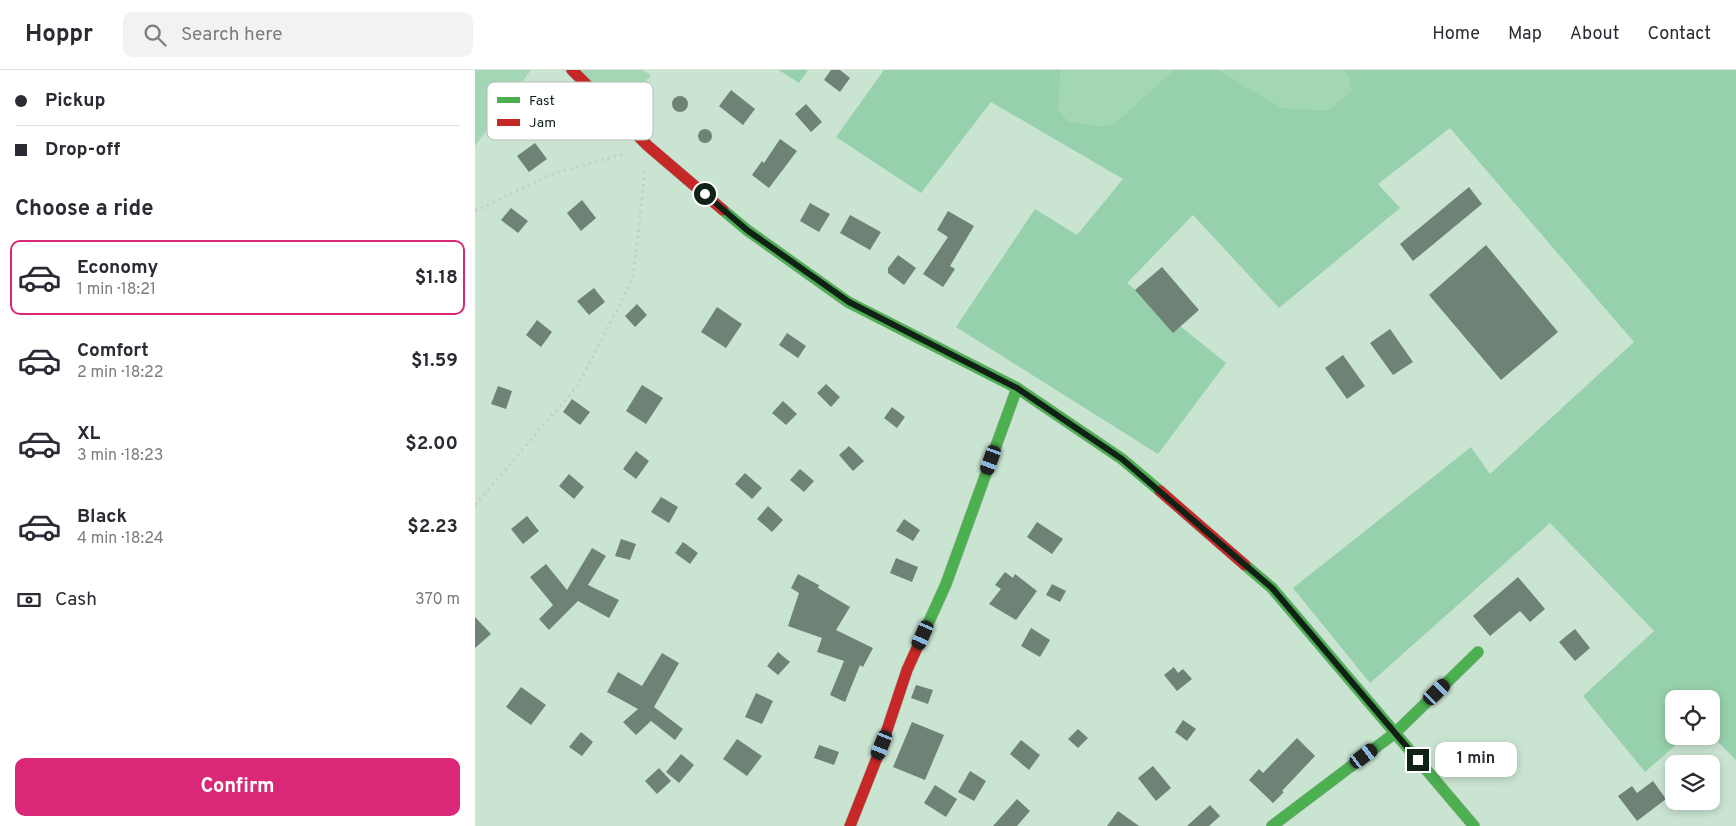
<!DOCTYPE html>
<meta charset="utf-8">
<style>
:root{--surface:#fff;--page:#f2f2f3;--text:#2b2b33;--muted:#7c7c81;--line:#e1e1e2;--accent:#db2777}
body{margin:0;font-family:Overpass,sans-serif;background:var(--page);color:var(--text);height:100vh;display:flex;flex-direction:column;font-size:19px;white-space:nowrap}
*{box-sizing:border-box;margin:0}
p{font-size:16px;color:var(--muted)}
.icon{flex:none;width:28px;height:28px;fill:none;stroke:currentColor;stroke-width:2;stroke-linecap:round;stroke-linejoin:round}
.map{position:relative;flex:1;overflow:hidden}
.panel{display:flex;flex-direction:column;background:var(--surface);width:475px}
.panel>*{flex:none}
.top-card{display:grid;align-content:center;height:110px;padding:0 15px;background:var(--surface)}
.fabs{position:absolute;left:1190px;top:620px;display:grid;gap:10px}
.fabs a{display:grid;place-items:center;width:55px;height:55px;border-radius:10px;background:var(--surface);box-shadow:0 2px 8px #0003;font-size:25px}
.end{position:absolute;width:22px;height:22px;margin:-11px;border:6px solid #102116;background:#fff;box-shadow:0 0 0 2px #fff}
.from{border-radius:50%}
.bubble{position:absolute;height:35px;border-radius:10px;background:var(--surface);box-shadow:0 2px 8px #0003;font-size:16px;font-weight:700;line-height:35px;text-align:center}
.car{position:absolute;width:15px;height:30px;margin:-15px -8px;border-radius:6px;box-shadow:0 0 4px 1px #0007;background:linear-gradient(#222 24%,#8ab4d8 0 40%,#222 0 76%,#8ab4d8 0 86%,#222 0)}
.top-card b{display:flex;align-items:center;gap:18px;height:48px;font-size:19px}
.top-card b+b{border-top:1px solid var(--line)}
.top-card i{width:12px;height:12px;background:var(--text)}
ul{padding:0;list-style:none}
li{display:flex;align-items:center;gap:15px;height:75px;margin:0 10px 8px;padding:0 5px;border:2px solid transparent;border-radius:10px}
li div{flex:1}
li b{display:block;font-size:19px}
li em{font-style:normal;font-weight:700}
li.active{border-color:var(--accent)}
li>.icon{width:45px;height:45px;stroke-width:1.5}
h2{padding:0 15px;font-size:22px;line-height:60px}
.pay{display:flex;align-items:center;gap:12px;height:55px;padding:0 15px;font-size:19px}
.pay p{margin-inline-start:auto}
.button{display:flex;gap:10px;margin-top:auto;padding:10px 15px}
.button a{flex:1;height:58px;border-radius:10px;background:var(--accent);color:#fff;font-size:20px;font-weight:700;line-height:58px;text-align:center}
header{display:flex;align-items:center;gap:30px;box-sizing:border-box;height:70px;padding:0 25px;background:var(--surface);border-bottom:1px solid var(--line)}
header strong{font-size:24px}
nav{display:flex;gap:28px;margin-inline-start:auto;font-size:18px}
.search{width:350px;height:45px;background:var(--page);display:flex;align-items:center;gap:12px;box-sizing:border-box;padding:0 18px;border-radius:10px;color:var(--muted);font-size:19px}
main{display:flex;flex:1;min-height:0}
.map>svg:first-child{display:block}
</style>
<header>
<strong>Hoppr</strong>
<div class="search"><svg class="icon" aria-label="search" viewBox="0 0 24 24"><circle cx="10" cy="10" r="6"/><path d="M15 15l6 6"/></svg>Search here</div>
<nav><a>Home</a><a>Map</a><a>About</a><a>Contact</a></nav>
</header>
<main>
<section class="panel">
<div class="top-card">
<b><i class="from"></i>Pickup</b>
<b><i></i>Drop-off</b>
</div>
<h2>Choose a ride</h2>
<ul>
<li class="active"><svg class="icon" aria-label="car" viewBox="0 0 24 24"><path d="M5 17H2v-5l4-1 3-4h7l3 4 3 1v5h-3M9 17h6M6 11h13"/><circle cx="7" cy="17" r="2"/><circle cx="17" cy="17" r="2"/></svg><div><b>Economy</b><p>1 min · 18:21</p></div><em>$1.18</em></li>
<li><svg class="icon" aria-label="car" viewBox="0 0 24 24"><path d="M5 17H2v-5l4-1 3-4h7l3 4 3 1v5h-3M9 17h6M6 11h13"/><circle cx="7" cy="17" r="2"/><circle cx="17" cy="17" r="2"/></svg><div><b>Comfort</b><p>2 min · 18:22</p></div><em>$1.59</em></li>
<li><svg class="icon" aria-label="car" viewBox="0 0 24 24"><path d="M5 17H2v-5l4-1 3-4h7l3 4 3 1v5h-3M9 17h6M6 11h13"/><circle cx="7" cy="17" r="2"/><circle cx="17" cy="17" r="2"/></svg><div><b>XL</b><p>3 min · 18:23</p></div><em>$2.00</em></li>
<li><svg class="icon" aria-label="car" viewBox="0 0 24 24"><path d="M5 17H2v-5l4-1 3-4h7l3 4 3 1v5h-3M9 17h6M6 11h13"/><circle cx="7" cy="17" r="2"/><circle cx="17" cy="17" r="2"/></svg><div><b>Black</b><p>4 min · 18:24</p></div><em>$2.23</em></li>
</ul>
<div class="pay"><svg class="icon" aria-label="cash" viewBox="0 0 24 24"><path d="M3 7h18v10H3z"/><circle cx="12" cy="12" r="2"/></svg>Cash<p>370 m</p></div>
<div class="button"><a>Confirm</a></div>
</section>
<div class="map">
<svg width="1261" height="756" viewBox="0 0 1261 756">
<rect width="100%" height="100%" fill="#cae4d2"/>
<!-- green -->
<g fill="#a2d6b4">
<polygon points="0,0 56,0 0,76"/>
<polygon points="89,0 167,0 176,5 140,51"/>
<polygon points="586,0 698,0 639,54 623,56 593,51 583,39"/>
<polygon points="743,0 869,0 873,6 876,21 853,40 807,38"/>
</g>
<!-- forest -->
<g fill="#97d0ac">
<polygon points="304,0 333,0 324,13"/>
<polygon points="409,0 586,0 583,39 593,51 623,56 639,54 698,0 743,0 807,38 853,40 876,21 873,6 869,0 1261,0 1261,690 1236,665 1236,629 1199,629 1199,666 1211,666 1170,702 1108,626 1179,561 1075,453 895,613 818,518 996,377 1015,404 1159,272 975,58 903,114 925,138 804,238 718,145 652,213 751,293 683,384 481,257 560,139 602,165 648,109 516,32 446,123 361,67"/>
</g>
<!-- building -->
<g fill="#6e8275">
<polygon points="356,0 365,0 375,8 365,22 349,10"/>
<polygon points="256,20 280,39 268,55 244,36"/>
<circle cx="205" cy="34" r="8"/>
<polygon points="331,34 347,52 336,62 320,44"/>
<circle cx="230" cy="66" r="7"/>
<polygon points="305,69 322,81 294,118 277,105 287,91 289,93"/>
<polygon points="60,73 72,89 54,102 42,86"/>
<polygon points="994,117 1007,134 938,191 925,174"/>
<polygon points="107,130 121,148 106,161 92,143"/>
<polygon points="335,133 355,144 344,162 325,151"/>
<polygon points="36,138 53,151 43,163 26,150"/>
<polygon points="473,141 499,156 475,196 480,199 468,217 448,204 473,167 462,160"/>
<polygon points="375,145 406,162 395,180 365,163"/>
<polygon points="1011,175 1083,262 1026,310 954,225"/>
<polygon points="423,185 441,198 429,215 413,203 413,198"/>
<polygon points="687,197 724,240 698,263 660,220"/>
<polygon points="119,218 130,232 114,245 102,231"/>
<polygon points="162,234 172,245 160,257 150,246"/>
<polygon points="242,237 267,254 251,278 226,262"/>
<polygon points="62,250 77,262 66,277 51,265"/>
<polygon points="915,259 938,292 918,305 895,273"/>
<polygon points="312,263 331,276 323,288 304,275"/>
<polygon points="868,285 890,316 872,329 850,298"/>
<polygon points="351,314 365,327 356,337 342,323"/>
<polygon points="167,315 188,328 171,354 151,341"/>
<polygon points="23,316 37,321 31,339 16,334"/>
<polygon points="97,329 115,342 105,355 88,342"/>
<polygon points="308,331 322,344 311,355 297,343"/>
<polygon points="417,337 430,347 422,358 409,348"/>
<polygon points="374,376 389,391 378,401 364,385"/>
<polygon points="161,381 174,391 161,409 148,399"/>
<polygon points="325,399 339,411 329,422 315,410"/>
<polygon points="270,403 287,418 277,429 260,414"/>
<polygon points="94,404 109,417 99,429 84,416"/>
<polygon points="186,427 203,437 194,453 176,442"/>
<polygon points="293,436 308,450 297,462 282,449"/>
<polygon points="52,446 64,461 48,474 36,459"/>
<polygon points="429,449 445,460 438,471 421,461"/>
<polygon points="562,452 588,469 577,484 552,467"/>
<polygon points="146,469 161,474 155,490 140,486"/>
<polygon points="208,472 223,483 215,494 200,483"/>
<polygon points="117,478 131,486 113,515 144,530 134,548 103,531 74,560 64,549 78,535 55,507 71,494 92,520"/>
<polygon points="421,488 443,497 437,512 415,503"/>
<polygon points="530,502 538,508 540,504 562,521 541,550 514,534 526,519 520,515"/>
<polygon points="323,504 344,515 343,518 375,537 361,560 398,578 388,597 385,595 370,632 355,625 369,591 342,582 347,568 313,556 324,523 316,518"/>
<polygon points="1043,507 1070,539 1055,552 1045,541 1015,566 998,546"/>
<polygon points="577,514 591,521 585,532 571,525"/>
<polygon points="0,547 16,564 0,578"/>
<polygon points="556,558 575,570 565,587 546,576"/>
<polygon points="1100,559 1115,578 1100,591 1084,572"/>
<polygon points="303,582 315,592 303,605 292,596"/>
<polygon points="187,583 204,593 179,637 208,659 200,670 176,651 161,665 148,652 163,639 132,622 143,602 167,616"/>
<polygon points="699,597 703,603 708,599 717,609 702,621 689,605"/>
<polygon points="441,615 458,620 453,634 436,628"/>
<polygon points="46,617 71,635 56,655 31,637"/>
<polygon points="281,623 298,631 287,654 270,647"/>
<polygon points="708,650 721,659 712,671 700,662"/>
<polygon points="437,652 469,665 450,710 418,697"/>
<polygon points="603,659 613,668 603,678 593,669"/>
<polygon points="106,662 118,672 107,686 94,677"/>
<polygon points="822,668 840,686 807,721 809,722 798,733 774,710 784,699 788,703"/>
<polygon points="262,669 287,686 272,706 248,689"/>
<polygon points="546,670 565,685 554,700 535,684"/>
<polygon points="344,675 364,682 359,695 339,688"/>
<polygon points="206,684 219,695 204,713 191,702"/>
<polygon points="678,696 696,718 681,731 663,708"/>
<polygon points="184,698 196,711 182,724 170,711"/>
<polygon points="495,701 511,711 499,731 483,722"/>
<polygon points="1178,711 1191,729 1162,751 1143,726 1157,716 1162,723"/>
<polygon points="460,715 482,729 471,747 449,733"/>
<polygon points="542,729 555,741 542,756 518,756"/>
<polygon points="735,735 745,746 734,756 712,756"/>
<polygon points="643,741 664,756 632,756"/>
</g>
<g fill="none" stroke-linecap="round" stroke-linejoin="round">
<!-- fast casing -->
<g stroke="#9bafa1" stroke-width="12">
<g id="fast">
<polyline points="248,140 272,160 373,232 542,318 647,389 685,421"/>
<polyline points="770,495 797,518 999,756"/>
<polyline points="447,567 471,514 542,318"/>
<polyline points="797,756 920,663 1003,582"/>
</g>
</g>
<!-- jam casing -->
<g stroke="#9bafa1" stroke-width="12">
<g id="jam">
<polyline points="97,0 173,76 248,140"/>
<polyline points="685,421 770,495"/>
<polyline points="375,756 407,675 432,600 447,567"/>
</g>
</g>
<!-- path -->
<g stroke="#c7cfca" stroke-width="3" stroke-dasharray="2.5 4" stroke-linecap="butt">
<polyline points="0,141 77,104 152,83"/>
<polyline points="0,435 103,315 158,209 170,101"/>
</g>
<!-- fast -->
<use href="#fast" stroke="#4caf50" stroke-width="11"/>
<!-- jam -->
<use href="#jam" stroke="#c62828" stroke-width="11"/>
</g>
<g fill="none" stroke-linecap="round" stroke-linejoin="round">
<!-- route -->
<polyline stroke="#102116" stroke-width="6" points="230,124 272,160 374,232 542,318 647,389 797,518 943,690"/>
</g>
<!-- legend -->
<rect x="12" y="12" width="166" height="58" rx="8" fill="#fff" stroke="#b7bcb9" stroke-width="1"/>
<rect x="22" y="27" width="23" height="6" fill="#4caf50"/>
<rect x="22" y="49" width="23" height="7" fill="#c62828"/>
<g font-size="14" fill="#102116">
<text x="54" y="35">Fast</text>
<text x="54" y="57">Jam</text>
</g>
</svg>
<div class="fabs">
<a><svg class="icon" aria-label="locate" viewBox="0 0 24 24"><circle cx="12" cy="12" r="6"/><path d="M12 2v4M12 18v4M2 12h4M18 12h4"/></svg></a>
<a><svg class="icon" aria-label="layers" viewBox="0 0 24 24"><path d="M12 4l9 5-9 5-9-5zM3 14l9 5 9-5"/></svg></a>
</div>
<i class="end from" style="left:230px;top:124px"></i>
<i class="end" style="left:943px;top:690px"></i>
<div class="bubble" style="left:960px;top:672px;width:82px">1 min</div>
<i class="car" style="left:516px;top:390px;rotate:200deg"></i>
<i class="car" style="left:448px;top:565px;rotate:204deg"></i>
<i class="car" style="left:962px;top:622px;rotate:46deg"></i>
<i class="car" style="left:407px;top:675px;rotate:202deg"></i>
<i class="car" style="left:889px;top:686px;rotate:53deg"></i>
</div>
</main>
